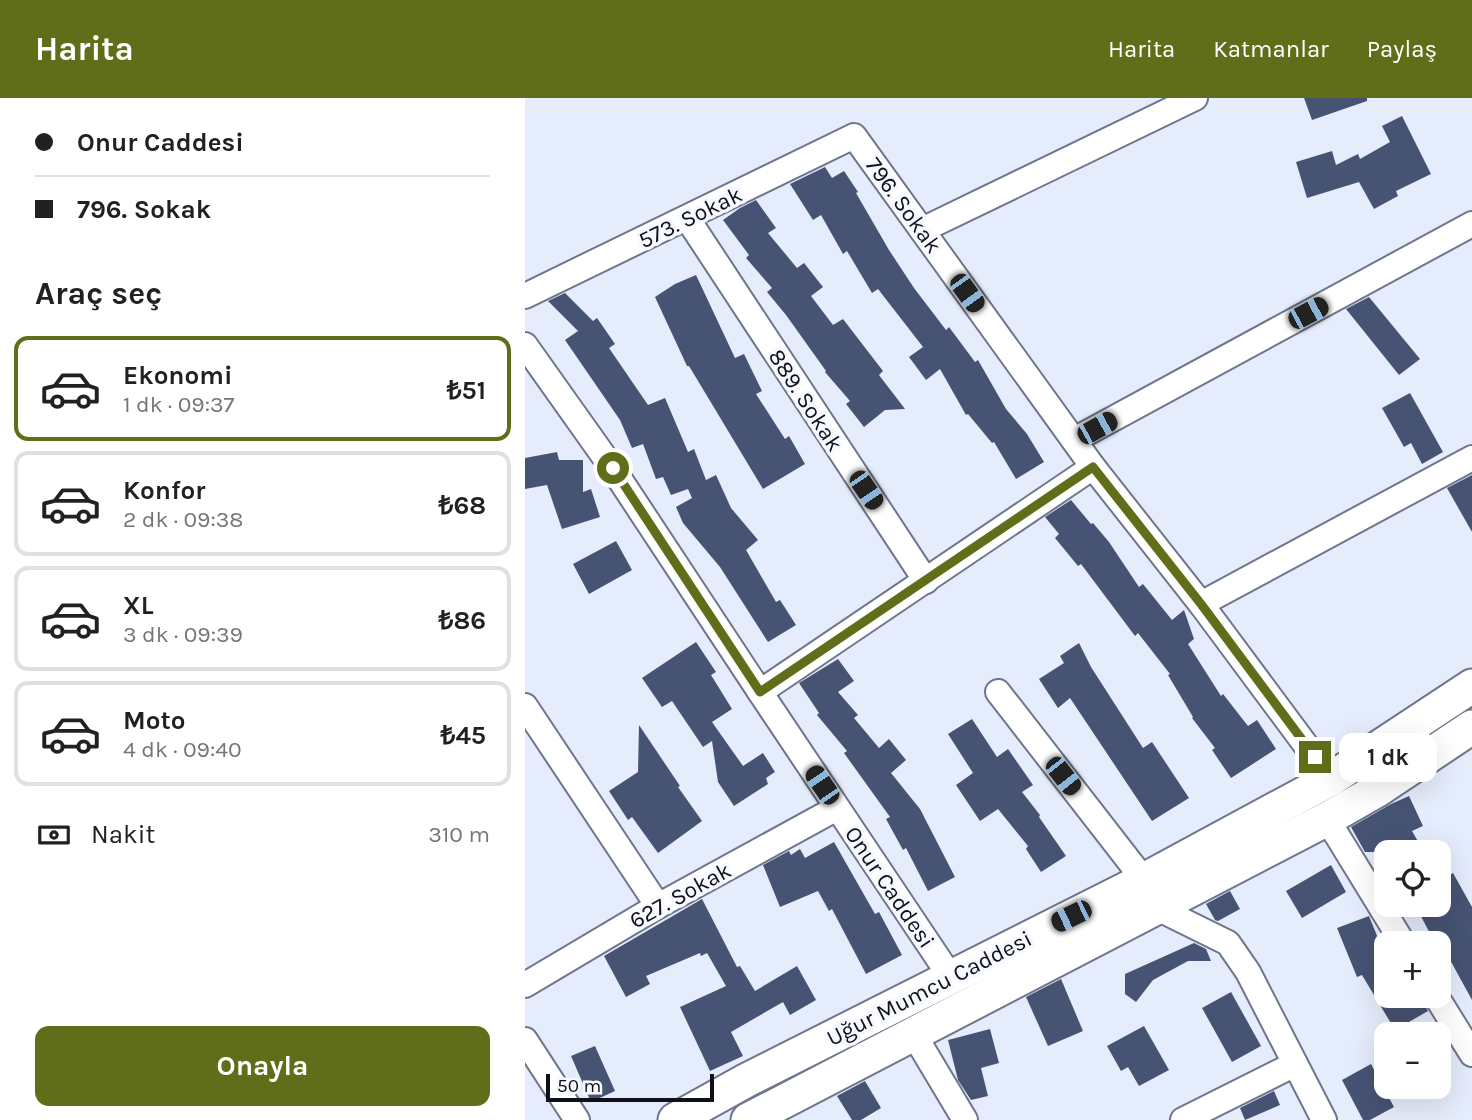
<!DOCTYPE html>
<html lang="tr">
<meta charset="utf-8">
<style>
:root{--surface:#fff;--page:#f2f2f2;--text:#202124;--muted:#757577;--line:#e0e0e0;--accent:#616e19}
body{margin:0;font-family:Karla,sans-serif;background:var(--page);color:var(--text);height:100vh;display:flex;flex-direction:column;font-size:26px;white-space:nowrap}
*{box-sizing:border-box;margin:0}
p{font-size:23px;color:var(--muted)}
.icon{flex:none;width:38px;height:38px;fill:none;stroke:currentColor;stroke-width:2;stroke-linecap:round;stroke-linejoin:round}
.map{position:relative;flex:1;overflow:hidden}
.drawer{display:flex;flex-direction:column;background:var(--surface);width:525px}
.drawer>*{flex:none}
.guide{display:grid;align-content:center;height:154px;padding:0 35px;background:var(--surface)}
.buttons{position:absolute;left:849px;top:742px;display:grid;gap:14px}
.buttons a{display:grid;place-items:center;width:77px;height:77px;border-radius:14px;background:var(--surface);box-shadow:0 7px 28px #0002;font-size:35px}
.scale{position:absolute;left:21px;bottom:18px;width:168px;box-sizing:border-box;padding-left:7px;border:4px solid #0e111a;border-top:0;font-size:19px;line-height:24px;white-space:nowrap;color:#0e111a;-webkit-text-stroke:5px #f7f9fe;paint-order:stroke}
.end{position:absolute;width:32px;height:32px;margin:-16px;border:9px solid #616e19;background:#fff;box-shadow:0 0 0 4px #fff}
.from{border-radius:50%}
.bubble{position:absolute;height:49px;border-radius:14px;background:var(--surface);box-shadow:0 7px 28px #0002;font-size:23px;font-weight:700;line-height:49px;text-align:center}
.car{position:absolute;width:21px;height:42px;margin:-21px -10px;border-radius:9px;box-shadow:0 0 5px 2px #0007;background:linear-gradient(#222 24%,#8ab4d8 0 40%,#222 0 76%,#8ab4d8 0 86%,#222 0)}
.guide b{display:flex;align-items:center;gap:24px;height:66px;font-size:26px}
.guide b+b{border-top:2px solid var(--line)}
.guide i{width:18px;height:18px;background:var(--text)}
ul{padding:0;list-style:none}
li{display:flex;align-items:center;gap:21px;height:105px;margin:0 14px 10px;padding:0 21px;border:4px solid var(--line);border-radius:14px}
li div{flex:1}
li b{display:block;font-size:26px}
li em{font-style:normal;font-weight:700}
li.current{border-color:var(--accent)}
li>.icon{width:63px;height:63px;stroke-width:1.5}
h2{padding:0 35px;font-size:32px;line-height:84px}
.pay{display:flex;align-items:center;gap:18px;height:77px;padding:0 35px;font-size:26px}
.pay p{margin-inline-start:auto}
.primary-button{display:flex;gap:14px;margin-top:auto;padding:14px 35px}
.primary-button a{flex:1;height:80px;border-radius:14px;background:var(--accent);color:#fff;font-size:28px;font-weight:700;line-height:80px;text-align:center}
header{display:flex;align-items:center;gap:42px;box-sizing:border-box;height:98px;padding:0 35px;background:var(--accent);color:#fff}
header strong{font-size:33px}
nav{display:flex;gap:38px;margin-inline-start:auto;font-size:24px}
main{display:flex;flex:1;min-height:0}
.map>svg:first-child{display:block}
</style>
<header>
<strong>Harita</strong>
<nav><a>Harita</a><a>Katmanlar</a><a>Paylaş</a></nav>
</header>
<main>
<section class="drawer">
<div class="guide">
<b><i class="from"></i>Onur Caddesi</b>
<b><i></i>796. Sokak</b>
</div>
<h2>Araç seç</h2>
<ul>
<li class="current"><svg class="icon" aria-label="car" viewBox="0 0 24 24"><path d="M5 17H2v-5l4-1 3-4h7l3 4 3 1v5h-3M9 17h6M6 11h13"/><circle cx="7" cy="17" r="2"/><circle cx="17" cy="17" r="2"/></svg><div><b>Ekonomi</b><p>1 dk · 09:37</p></div><em>₺51</em></li>
<li><svg class="icon" aria-label="car" viewBox="0 0 24 24"><path d="M5 17H2v-5l4-1 3-4h7l3 4 3 1v5h-3M9 17h6M6 11h13"/><circle cx="7" cy="17" r="2"/><circle cx="17" cy="17" r="2"/></svg><div><b>Konfor</b><p>2 dk · 09:38</p></div><em>₺68</em></li>
<li><svg class="icon" aria-label="car" viewBox="0 0 24 24"><path d="M5 17H2v-5l4-1 3-4h7l3 4 3 1v5h-3M9 17h6M6 11h13"/><circle cx="7" cy="17" r="2"/><circle cx="17" cy="17" r="2"/></svg><div><b>XL</b><p>3 dk · 09:39</p></div><em>₺86</em></li>
<li><svg class="icon" aria-label="car" viewBox="0 0 24 24"><path d="M5 17H2v-5l4-1 3-4h7l3 4 3 1v5h-3M9 17h6M6 11h13"/><circle cx="7" cy="17" r="2"/><circle cx="17" cy="17" r="2"/></svg><div><b>Moto</b><p>4 dk · 09:40</p></div><em>₺45</em></li>
</ul>
<div class="pay"><svg class="icon" aria-label="cash" viewBox="0 0 24 24"><path d="M3 7h18v10H3z"/><circle cx="12" cy="12" r="2"/></svg>Nakit<p>310 m</p></div>
<div class="primary-button"><a>Onayla</a></div>
</section>
<div class="map">
<svg width="947" height="1022" viewBox="0 0 947 1022">
<rect width="100%" height="100%" fill="#e5ecfb"/>
<!-- building -->
<g fill="#475373">
<polygon points="779,0 842,0 842,3 787,22"/>
<polygon points="877,18 906,76 871,93 873,98 849,111 834,84 782,100 771,64 807,53 811,67 833,56 835,61 865,44 857,28"/>
<polygon points="300,69 307,80 319,73 333,94 331,95 364,152 389,190 421,232 424,229 450,264 453,262 481,311 502,336 519,364 491,381 469,344 467,345 443,316 441,317 415,271 401,282 384,259 398,249 353,191 347,195 322,153 318,156 296,117 288,122 265,86"/>
<polygon points="231,102 251,130 243,135 272,170 279,165 298,189 286,198 308,227 318,221 358,273 354,277 380,311 360,312 339,329 321,306 325,303 300,274 301,273 261,217 242,194 247,190 221,160 224,157 198,122 215,110"/>
<polygon points="171,177 210,260 219,256 237,293 231,296 260,341 264,338 280,366 238,391 164,268 162,268 130,199 150,186"/>
<polygon points="40,195 68,223 72,220 90,246 84,250 123,307 140,300 163,354 169,351 181,382 191,377 206,410 233,442 221,452 251,504 255,502 271,527 243,544 195,469 158,425 151,409 167,400 163,391 146,397 138,379 131,381 118,346 107,350 95,322 40,242 53,233 23,203"/>
<polygon points="844,199 895,261 874,277 821,211"/>
<polygon points="885,295 918,354 897,366 886,345 879,349 857,310"/>
<polygon points="32,354 34,362 58,362 58,394 66,391 75,419 37,431 22,387 0,391 0,360"/>
<polygon points="947,377 947,434 922,390"/>
<polygon points="546,402 566,426 568,425 584,444 614,489 618,486 647,522 659,512 669,541 663,546 696,598 698,596 723,628 732,622 751,651 706,680 687,652 690,650 667,620 668,619 643,577 645,576 613,535 610,538 556,466 553,468 530,440 534,436 520,419"/>
<polygon points="91,443 107,472 64,496 48,466"/>
<polygon points="171,544 191,574 186,577 207,611 187,624 218,668 238,655 250,674 241,680 243,686 209,708 193,684 187,643 178,649 147,603 137,609 117,580"/>
<polygon points="554,545 566,569 618,650 627,644 664,700 627,723 545,600 533,610 514,581 539,565 535,558"/>
<polygon points="313,561 329,583 313,594 333,617 329,620 354,650 364,641 381,662 366,675 395,711 430,779 403,793 381,750 378,752 361,721 365,719 319,655 322,653 292,617 294,615 274,585"/>
<polygon points="447,621 472,659 483,651 508,687 497,694 515,717 514,719 541,758 516,774 501,751 503,748 473,711 455,723 431,687 448,675 423,636"/>
<polygon points="114,627 155,688 153,689 177,723 133,755 107,719 103,722 84,693 113,674"/>
<polygon points="884,698 898,728 887,733 899,754 840,754 826,729 866,706"/>
<polygon points="309,744 350,816 354,814 377,857 341,876 307,811 304,813 293,793 255,809 238,767 264,753 266,757 275,751 280,760"/>
<polygon points="806,767 821,794 777,820 761,793"/>
<polygon points="928,775 947,809 947,902 924,860 920,863 914,852 914,845 910,845 890,807 914,807 914,783"/>
<polygon points="705,793 715,811 693,823 690,822 681,806"/>
<polygon points="177,801 212,869 215,868 230,893 272,868 291,902 265,917 258,904 206,934 218,958 185,973 155,909 201,888 182,855 176,858 175,855 121,878 125,886 101,899 79,858"/>
<polygon points="844,818 861,860 861,898 895,898 903,913 870,932 837,877 832,879 812,830"/>
<polygon points="669,845 681,851 686,863 663,863 628,882 611,904 600,896 600,876"/>
<polygon points="536,881 558,933 523,948 501,899"/>
<polygon points="706,894 736,948 707,964 677,910"/>
<polygon points="619,928 644,972 614,988 603,969 596,973 582,948"/>
<polygon points="465,931 474,965 456,970 463,998 446,1002 433,982 423,942"/>
<polygon points="70,948 90,993 66,1004 46,958"/>
<polygon points="846,966 869,1009 845,1022 838,1022 817,982"/>
<polygon points="340,983 356,1010 336,1022 327,1022 312,998"/>
<polygon points="749,993 755,1007 720,1022 715,1010"/>
</g>
<g fill="none" stroke-linecap="round" stroke-linejoin="round">
<!-- street casing -->
<g stroke="#6d768d" stroke-width="28">
<g id="street">
<polyline points="162,120 401,483"/>
<polyline points="397,132 670,0"/>
<polyline points="0,198 329,38 568,369 676,506 806,681"/>
<polyline points="0,247 88,371 235,594 425,878"/>
<polyline points="549,342 947,126"/>
<polyline points="676,506 947,360"/>
<polyline points="235,594 568,369"/>
<polyline points="473,594 619,782"/>
<polyline points="0,608 133,808"/>
<polyline points="802,721 878,845"/>
<polyline points="632,810 703,845 723,874 799,1022"/>
<polyline points="0,887 133,808 312,710"/>
<polyline points="911,898 947,956"/>
<polyline points="388,935 440,1022"/>
<polyline points="0,942 52,1022"/>
<polyline points="658,1022 770,966"/>
</g>
</g>
<!-- secondary casing -->
<g stroke="#6d768d" stroke-width="37">
<g id="secondary">
<polyline points="150,1022 222,982 619,782 806,681 947,588"/>
<polyline points="223,1022 802,721 851,693 947,629"/>
</g>
</g>
<!-- street -->
<use href="#street" stroke="#fff" stroke-width="24"/>
<!-- secondary -->
<use href="#secondary" stroke="#fff" stroke-width="33"/>
</g>
<g fill="none" stroke-linecap="round" stroke-linejoin="round">
<!-- route -->
<polyline stroke="#616e19" stroke-width="9" points="88,370 235,594 568,369 676,506 790,659"/>
</g>
<g text-anchor="middle" stroke-width="7" stroke-linejoin="round" paint-order="stroke">
<!-- street labels -->
<g font-size="23" fill="#0e111a" stroke="#f7f9fe">
<text transform="translate(379 107) rotate(54)" y="8">796. Sokak</text>
<text transform="translate(165 119) rotate(-26)" y="8">573. Sokak</text>
<text transform="translate(281 302) rotate(57)" y="8">889. Sokak</text>
<text transform="translate(365 789) rotate(56)" y="8">Onur Caddesi</text>
<text transform="translate(155 797) rotate(-29)" y="8">627. Sokak</text>
<text transform="translate(404 890) rotate(-27)" y="8">Uğur Mumcu Caddesi</text>
</g>
</g>
</svg>
<div class="buttons">
<a><svg class="icon" aria-label="locate" viewBox="0 0 24 24"><circle cx="12" cy="12" r="6"/><path d="M12 2v4M12 18v4M2 12h4M18 12h4"/></svg></a>
<a>+</a>
<a>−</a>
</div>
<div class="scale">50 m</div>
<i class="end from" style="left:88px;top:370px"></i>
<i class="end" style="left:790px;top:659px"></i>
<div class="bubble" style="left:814px;top:635px;width:98px">1 dk</div>
<i class="car" style="left:442px;top:195px;rotate:144deg"></i>
<i class="car" style="left:783px;top:215px;rotate:62deg"></i>
<i class="car" style="left:572px;top:330px;rotate:61deg"></i>
<i class="car" style="left:341px;top:392px;rotate:146deg"></i>
<i class="car" style="left:538px;top:678px;rotate:142deg"></i>
<i class="car" style="left:297px;top:687px;rotate:326deg"></i>
<i class="car" style="left:546px;top:818px;rotate:244deg"></i>
</div>
</main>
